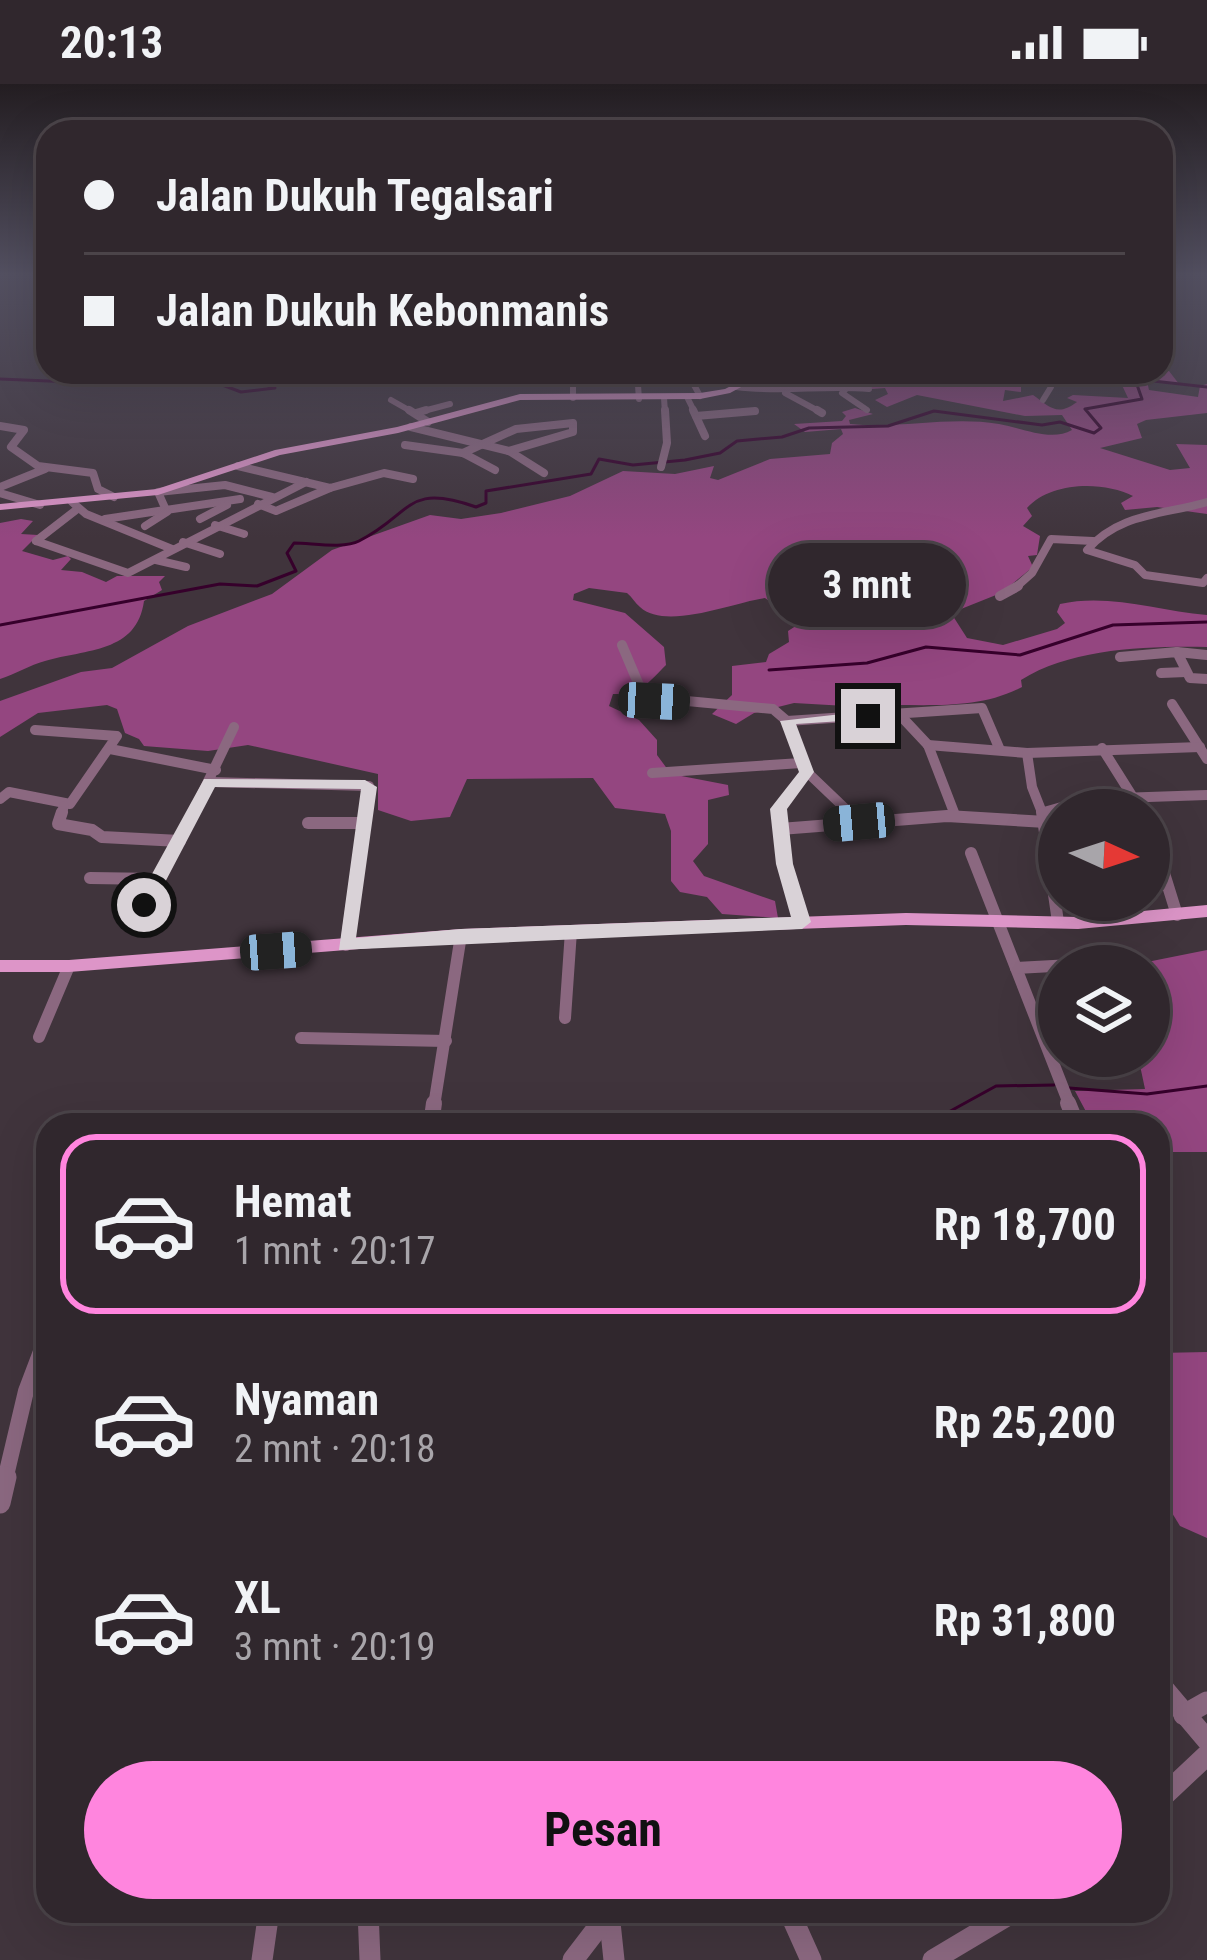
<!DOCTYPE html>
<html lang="id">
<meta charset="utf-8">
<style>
:root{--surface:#30272d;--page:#3c3339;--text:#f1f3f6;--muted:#a8a5aa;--line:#4b4449;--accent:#ff85de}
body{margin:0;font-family:"Roboto Condensed",sans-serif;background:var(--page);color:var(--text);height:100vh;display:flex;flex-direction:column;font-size:45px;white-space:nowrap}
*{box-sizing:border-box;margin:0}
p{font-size:39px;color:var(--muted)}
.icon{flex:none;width:66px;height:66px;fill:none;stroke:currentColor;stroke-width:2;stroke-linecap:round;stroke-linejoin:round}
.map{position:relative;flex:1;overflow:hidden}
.drawer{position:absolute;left:36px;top:1029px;width:1134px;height:810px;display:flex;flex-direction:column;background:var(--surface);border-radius:36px;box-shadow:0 12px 48px #0002,0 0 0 3px var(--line)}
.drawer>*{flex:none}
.guide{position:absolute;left:36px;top:36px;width:1137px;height:264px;border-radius:36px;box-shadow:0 12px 48px #0002,0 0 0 3px var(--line);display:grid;align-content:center;height:264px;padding:0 48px;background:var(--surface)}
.needle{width:78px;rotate:93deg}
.buttons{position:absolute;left:1038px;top:705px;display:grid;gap:24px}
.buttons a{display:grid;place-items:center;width:132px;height:132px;border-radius:50%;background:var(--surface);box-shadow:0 12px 48px #0002,0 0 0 3px var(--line);font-size:60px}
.end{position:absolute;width:54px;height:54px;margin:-27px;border:15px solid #d9d2d7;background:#111;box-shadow:0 0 0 6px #111}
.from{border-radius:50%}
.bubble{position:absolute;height:84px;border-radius:42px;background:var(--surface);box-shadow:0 12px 48px #0002,0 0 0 3px var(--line);font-size:39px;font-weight:700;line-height:84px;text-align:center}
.car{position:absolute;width:36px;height:72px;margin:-36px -18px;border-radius:15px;box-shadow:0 0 9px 3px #0007;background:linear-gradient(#222 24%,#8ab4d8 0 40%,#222 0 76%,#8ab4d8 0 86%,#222 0)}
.guide b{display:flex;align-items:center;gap:42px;height:114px;font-size:45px}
.guide b+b{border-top:3px solid var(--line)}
.guide i{width:30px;height:30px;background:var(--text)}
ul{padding:21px 0 0;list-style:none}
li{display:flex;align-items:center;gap:36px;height:180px;margin:0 24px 18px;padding:0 24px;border:6px solid transparent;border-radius:36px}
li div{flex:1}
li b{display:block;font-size:45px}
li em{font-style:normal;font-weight:700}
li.current{border-color:var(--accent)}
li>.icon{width:108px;height:108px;stroke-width:1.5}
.action{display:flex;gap:24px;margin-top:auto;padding:24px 48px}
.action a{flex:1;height:138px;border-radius:72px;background:var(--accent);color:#111;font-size:48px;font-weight:700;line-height:138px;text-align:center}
.status{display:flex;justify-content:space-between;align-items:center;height:84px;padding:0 60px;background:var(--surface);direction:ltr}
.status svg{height:33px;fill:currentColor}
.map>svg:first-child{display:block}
</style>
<div class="status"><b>20:13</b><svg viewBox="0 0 49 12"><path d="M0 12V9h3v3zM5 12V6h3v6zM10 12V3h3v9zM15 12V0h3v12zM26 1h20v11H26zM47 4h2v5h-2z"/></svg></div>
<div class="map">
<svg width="1207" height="1876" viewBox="0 0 1207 1876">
<rect width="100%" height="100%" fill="#40343c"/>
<!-- forest -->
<g fill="#944680">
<path d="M1169 287 1179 300 1147 297 1149 306 1198 313 1200 302 1207 300V329L1146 336 1137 340 1142 354 1100 364 1170 386 1190 384 1176 360 1207 361V430L1157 423 1125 426 1121 419 1133 412C1104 397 1051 397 1027 424L1032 432 1023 442 1040 452 1037 471 1028 472 1033 483 1001 509 951 529 967 554 1003 561 1057 545 1065 539 1057 528 1060 520C1109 509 1158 527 1207 531V563C1147 562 1072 564 1021 596L1022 603C982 624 938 621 894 621L890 612 871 609 864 623 794 619 754 629 736 640 712 630 732 611V582L766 578 769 570 789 558 788 547 816 529 878 509 879 503 869 499 793 526 780 525 765 514C734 518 666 547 640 523 635 519 632 513 627 509L589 504 574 510 573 516 625 529 664 563 666 581C647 600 640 611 613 610L609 622 639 636 657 656V671L671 690 728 701 729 711 708 716V760L693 777 704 792 775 817 778 834 722 830 707 813 680 808 671 797V747L665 730 615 724 593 694 467 695 450 733 411 737 378 726V690L248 661 208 667 144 662 139 655 125 649 117 625 107 621 38 629 0 653V617L81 588 112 584 188 542 272 510 332 466 430 431 461 435 501 429 570 412 623 387 675 390 714 382 710 394 718 396 770 375 830 370 832 359 843 350 841 345 805 348 794 340 842 337 846 332 842 328 855 324 873 330 849 336 850 340C900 345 949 332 999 340 1023 344 1051 358 1072 346L1062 331 1025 332 917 311 887 323 875 316 888 310 885 304 860 306 805 294 857 295 883 289 904 294 911 301H947L952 294 1021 302V308L1005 306 1003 317 1033 311C1050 323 1057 333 1077 318L1067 314 1073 311 1128 314 1121 299 1112 296 1105 302 1075 297 1078 288Z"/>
<path d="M21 435 33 437 21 450 38 451 22 467 53 476 68 472 71 475 61 486 82 488 106 498 117 492H165L159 498 162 506 144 517C137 569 86 565 45 577 30 581 15 590 0 595V439Z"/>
<polygon points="1207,866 1207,1068 1168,1068 1158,1056 1158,1041 1091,1037 1075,1007 1145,1005 1138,972 1149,972 1149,882 1127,882"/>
<polygon points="1207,1268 1207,1454 1180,1442 1158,1406 1158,1269"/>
</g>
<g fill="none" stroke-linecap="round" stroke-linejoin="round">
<!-- stream -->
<g stroke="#36002b" stroke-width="3">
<polyline points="188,288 241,308 275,304 244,294 251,288"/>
<polyline points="336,288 358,294 404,288"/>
<polyline points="0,295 72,298 114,289 142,295 167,288"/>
<path d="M0 541 220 500 257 502 296 487 287 469 294 459C312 459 344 465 359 457 413 430 405 398 476 423L486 419V407L591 390 599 375 633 381 685 376 720 369 737 357 782 353 809 344 888 342 934 327 1042 341 1060 338 1094 349 1101 344 1085 325 1142 315 1135 295 1207 303"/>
<polyline points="769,586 867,579 926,563 1020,571 1113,541 1207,538"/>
<polyline points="1069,1004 1147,1010 1207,1002"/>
<polyline points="925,1041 996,1002 1054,1001"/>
</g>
<!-- minor-far5 -->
<g stroke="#8b6880" stroke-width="6">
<polyline points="573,288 573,314"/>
<polyline points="637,288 639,315"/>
<polyline points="687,288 700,312"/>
<polyline points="780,288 815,299"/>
<polyline points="972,288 1052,296"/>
<polyline points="909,292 912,288"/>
<polyline points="570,293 590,289"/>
<path d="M736 303C782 309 823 301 869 305"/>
<polyline points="845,306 842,309 867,326"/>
<polyline points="785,309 822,329"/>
<polyline points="687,313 695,329"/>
<polyline points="664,314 665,329"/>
<polyline points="391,316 414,329"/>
<polyline points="1043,316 1051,303 1050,288"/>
<polyline points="416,329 450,320"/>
<polyline points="727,329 755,327"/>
</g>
<!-- minor-far4 -->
<g stroke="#8b6880" stroke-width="8">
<polyline points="409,326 428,338"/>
<polyline points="693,326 705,352"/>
<polyline points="817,326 822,329"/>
<polyline points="416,329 426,326"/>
<polyline points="696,332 755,327"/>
<polyline points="0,342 24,346 11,363 38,382 93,389 98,405 114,413"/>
<polyline points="411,343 509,367 544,389"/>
<polyline points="405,361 463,369 495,386"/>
<polyline points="463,369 516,345 573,339 573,348 509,367"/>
<polyline points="238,382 330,404 384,389 413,395"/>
<polyline points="661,383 667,359 665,326"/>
<polyline points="0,403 45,385"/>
<polyline points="0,409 40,421"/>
<polyline points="240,415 166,426 158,408 225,401 272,413"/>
<polyline points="72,418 86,430 172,465"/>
<path d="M1207 418C1163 431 1119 429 1087 466L1135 481 1145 491 1203 499 1207 494"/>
<polyline points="258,420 276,427 330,404"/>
<polyline points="105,435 165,426"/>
<polyline points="200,435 227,421"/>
<polyline points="215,441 244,450"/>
<polyline points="145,442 167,428"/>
<polyline points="36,457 128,489 306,398"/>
<polyline points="36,457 76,426"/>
<polyline points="183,458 220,470"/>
<polyline points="156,476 186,483"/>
<polyline points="1014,505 1032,489 1051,455 1093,457"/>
</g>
<!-- minor-far3 -->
<g stroke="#8b6880" stroke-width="10">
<polyline points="1000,512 1018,502"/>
<polyline points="622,561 644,613 773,625 787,637 807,688 779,725 780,731"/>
<polyline points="1177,568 1207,571"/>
<polyline points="1120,573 1177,568 1190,594 1207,595"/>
<polyline points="1161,589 1186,588"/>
<polyline points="1172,620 1207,675"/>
<polyline points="898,629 928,661"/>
<polyline points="787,637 982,624 1000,666"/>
<polyline points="928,661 1027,669 1200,663"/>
<polyline points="928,661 955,731"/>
<polyline points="1102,664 1141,726"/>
<polyline points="110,665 216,686"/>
<polyline points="1027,669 1032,703 1043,731"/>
<polyline points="807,688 852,731"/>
<polyline points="652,689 801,679"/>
<polyline points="210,698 369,702 365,731"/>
<polyline points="0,715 9,708 70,720 117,652 35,646"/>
<polyline points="1044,728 1090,715 1207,711"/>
<polyline points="61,731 64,722"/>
<polyline points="192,731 234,643"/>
</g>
<!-- minor-far2 -->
<g stroke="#8b6880" stroke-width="12">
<polyline points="62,728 58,740 92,746 102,753 180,757"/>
<polyline points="779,728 785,780 802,838"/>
<polyline points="849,728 859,738"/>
<polyline points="1042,728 1058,838"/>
<polyline points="308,739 364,739"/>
<polyline points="1149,741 1177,831"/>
<polyline points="780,745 947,732 1046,738"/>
<polyline points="971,769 1070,1022"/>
<polyline points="90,794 158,795"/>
<polyline points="1149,801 1167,801"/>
<polyline points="144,821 194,728"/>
<polyline points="346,861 365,728"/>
<polyline points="1016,884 1090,880"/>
<polyline points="565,934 571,847"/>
<polyline points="39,953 69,882"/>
<polyline points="301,954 446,957"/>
<polyline points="434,1022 461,851"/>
</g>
<!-- minor-far1 -->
<g stroke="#8b6880" stroke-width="16">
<polyline points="1068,1019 1077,1041"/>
<polyline points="431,1041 434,1019"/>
<polyline points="5,1396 26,1307 48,1249"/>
</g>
<!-- minor -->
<g stroke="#8b6880" stroke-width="21">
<polyline points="0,1419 6,1393"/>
<polyline points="1158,1598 1207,1656"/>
<polyline points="1184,1631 1207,1618"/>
<polyline points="1158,1717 1207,1671"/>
<polyline points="368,1827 370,1876"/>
<polyline points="789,1827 811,1876"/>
<polyline points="609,1829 614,1876"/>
<polyline points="262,1876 269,1827"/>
<polyline points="573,1876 609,1829"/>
<polyline points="933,1876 1015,1827"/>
</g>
<!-- major -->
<g fill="#dd95c8" fill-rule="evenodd">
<polygon points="758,288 769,288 730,309 700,315 520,316 398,349 280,371 158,411 0,426 0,420 157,405 275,366 397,343 520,310 700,309 725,305"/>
<polygon points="1207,821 1207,833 1078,845 906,841 461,857 69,888 0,888 0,876 69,876 461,845 906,829 1078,833"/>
</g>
</g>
<!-- sky -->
<linearGradient id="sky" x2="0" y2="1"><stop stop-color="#231d21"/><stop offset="0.42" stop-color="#535061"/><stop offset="1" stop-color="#535061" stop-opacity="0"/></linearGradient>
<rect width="1207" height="454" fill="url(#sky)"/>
<!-- route -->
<polygon fill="#d9d2d7" points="868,627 873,635 796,640 814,688 787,725 793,780 811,838 802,845 339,866 361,705 215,703 151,825 135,821 204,695 365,696 377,703 356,854 461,845 791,833 776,780 770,725 799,688 780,637"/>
</svg>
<div class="buttons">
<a><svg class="needle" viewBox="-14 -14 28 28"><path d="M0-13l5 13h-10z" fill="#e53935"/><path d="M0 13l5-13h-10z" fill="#a8a5aa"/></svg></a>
<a><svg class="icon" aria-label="layers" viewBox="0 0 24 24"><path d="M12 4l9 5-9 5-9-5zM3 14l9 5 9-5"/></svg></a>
</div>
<i class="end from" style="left:144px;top:821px"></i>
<i class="end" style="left:868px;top:632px"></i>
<div class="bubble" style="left:768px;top:459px;width:198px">3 mnt</div>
<i class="car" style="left:654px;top:617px;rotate:93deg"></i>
<i class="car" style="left:859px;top:738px;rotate:265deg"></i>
<i class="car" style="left:276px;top:867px;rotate:86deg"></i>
<div class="guide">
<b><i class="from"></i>Jalan Dukuh Tegalsari</b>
<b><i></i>Jalan Dukuh Kebonmanis</b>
</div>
<section class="drawer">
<ul>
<li class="current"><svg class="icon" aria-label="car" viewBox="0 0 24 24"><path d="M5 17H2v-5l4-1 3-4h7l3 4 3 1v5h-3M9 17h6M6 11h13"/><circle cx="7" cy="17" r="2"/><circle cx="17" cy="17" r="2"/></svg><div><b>Hemat</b><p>1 mnt · 20:17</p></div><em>Rp 18,700</em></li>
<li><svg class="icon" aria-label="car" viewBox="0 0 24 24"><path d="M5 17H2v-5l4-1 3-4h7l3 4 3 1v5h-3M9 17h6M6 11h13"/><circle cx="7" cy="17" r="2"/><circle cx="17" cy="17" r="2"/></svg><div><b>Nyaman</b><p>2 mnt · 20:18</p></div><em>Rp 25,200</em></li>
<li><svg class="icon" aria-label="car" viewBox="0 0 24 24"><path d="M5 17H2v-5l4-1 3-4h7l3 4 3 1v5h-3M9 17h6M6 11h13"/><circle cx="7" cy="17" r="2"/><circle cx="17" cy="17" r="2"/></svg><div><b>XL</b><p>3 mnt · 20:19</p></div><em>Rp 31,800</em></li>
</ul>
<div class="action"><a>Pesan</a></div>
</section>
</div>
